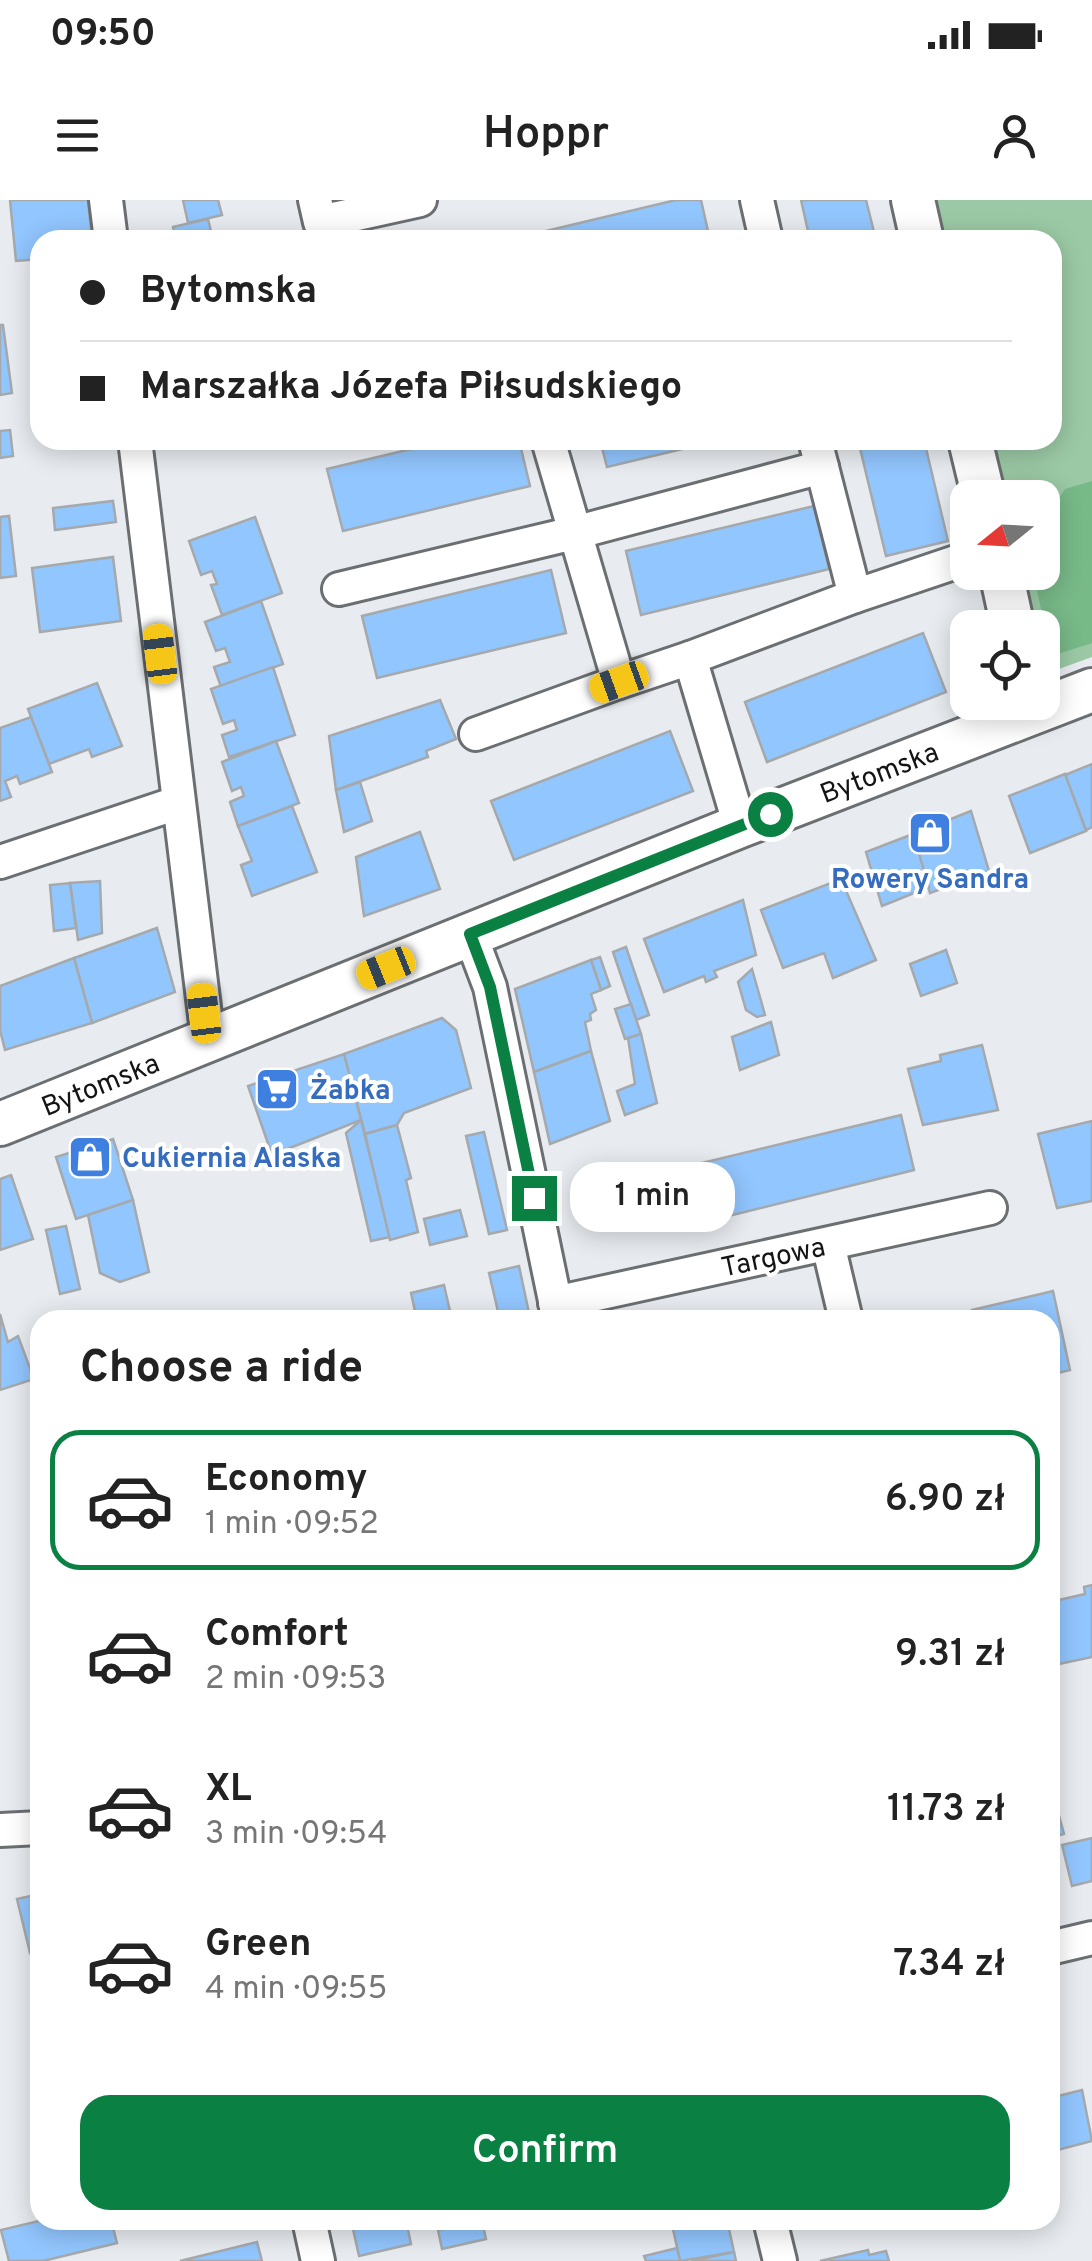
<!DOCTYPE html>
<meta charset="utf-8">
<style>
:root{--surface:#fff;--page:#f2f2f2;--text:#222;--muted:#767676;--line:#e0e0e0;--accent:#0b8043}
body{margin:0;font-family:Overpass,sans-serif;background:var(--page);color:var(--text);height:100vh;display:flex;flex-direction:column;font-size:38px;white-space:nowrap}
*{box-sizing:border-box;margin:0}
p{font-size:32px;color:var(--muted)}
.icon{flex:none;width:55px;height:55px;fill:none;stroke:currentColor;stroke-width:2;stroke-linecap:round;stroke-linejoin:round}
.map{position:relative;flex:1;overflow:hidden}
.details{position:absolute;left:30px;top:1110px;width:1030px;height:920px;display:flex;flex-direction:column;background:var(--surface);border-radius:30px;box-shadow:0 5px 25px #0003}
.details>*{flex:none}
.hud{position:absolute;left:30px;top:30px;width:1032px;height:220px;border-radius:30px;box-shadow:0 5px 25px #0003;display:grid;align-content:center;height:220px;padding:0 50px;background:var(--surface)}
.needle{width:65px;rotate:252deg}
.controls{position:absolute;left:950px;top:280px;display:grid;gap:20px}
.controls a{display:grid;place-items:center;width:110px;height:110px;border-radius:20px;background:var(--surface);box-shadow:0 5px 25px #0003;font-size:50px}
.end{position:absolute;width:45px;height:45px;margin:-22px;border:12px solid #0b8043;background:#fff;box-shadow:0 0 0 5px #fff}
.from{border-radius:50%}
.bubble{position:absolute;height:70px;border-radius:30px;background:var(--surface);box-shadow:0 5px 25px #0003;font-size:32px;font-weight:600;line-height:70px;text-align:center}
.car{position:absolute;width:30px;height:60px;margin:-30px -15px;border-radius:12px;box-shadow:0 0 8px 2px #0007;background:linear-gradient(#f5c518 24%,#345 0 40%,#f5c518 0 76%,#345 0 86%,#f5c518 0)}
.hud b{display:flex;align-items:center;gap:35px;height:95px;font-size:38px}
.hud b+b{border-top:2px solid var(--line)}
.hud i{width:25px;height:25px;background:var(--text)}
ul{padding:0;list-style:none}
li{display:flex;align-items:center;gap:30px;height:140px;margin:0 20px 15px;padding:0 30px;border:5px solid transparent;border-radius:30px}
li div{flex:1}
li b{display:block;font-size:38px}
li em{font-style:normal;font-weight:600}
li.on{border-color:var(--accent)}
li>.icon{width:90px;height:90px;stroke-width:1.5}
h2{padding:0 50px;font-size:45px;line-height:120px}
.primary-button{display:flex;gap:20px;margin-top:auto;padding:20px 50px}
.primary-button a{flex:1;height:115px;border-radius:30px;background:var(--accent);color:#fff;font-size:40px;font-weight:600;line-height:115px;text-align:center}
.status{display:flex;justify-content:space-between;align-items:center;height:70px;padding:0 50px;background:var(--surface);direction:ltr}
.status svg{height:28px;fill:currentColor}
header{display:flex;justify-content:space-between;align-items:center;height:130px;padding:0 50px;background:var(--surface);font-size:45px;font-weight:600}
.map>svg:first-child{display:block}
</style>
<div class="status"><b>09:50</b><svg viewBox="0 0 49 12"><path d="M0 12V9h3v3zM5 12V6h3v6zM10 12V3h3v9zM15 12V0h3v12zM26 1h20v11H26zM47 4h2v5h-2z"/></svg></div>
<header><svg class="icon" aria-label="menu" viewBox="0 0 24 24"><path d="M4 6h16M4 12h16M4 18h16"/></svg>Hoppr<svg class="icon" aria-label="person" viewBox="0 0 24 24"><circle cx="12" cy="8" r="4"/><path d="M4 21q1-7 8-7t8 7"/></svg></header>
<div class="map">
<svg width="1092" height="2061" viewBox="0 0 1092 2061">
<rect width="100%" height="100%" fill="#e8ecf0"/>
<!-- green -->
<polygon fill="#9bc9a5" points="934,0 1092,0 1092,457 1045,474 1042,428 1034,427 1021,373 1042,372 1042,298 1003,297 990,240 1052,240 1052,40 943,40"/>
<!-- forest -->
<polygon fill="#78b988" points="1092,281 1092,443 1055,455 1049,444 1033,373 1042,372 1043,318 1046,318 1065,289"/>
<!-- building -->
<g fill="#92c6fe" stroke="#a5a9ac" stroke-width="2.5">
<polygon points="10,0 88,0 92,40 40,40 40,59 16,61"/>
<polygon points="183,0 218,0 222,15 188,23"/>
<polygon points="676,0 701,0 710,40 508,40"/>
<polygon points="801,0 866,0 876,40 810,40"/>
<polygon points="208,19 213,40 176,40 173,27"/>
<polygon points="0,125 3,125 12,193 0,195"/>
<polygon points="10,230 13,256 0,258 0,231"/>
<polygon points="449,240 519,240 530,286 343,331 327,269"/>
<polygon points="600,240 720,240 607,267"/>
<polygon points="858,240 924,240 948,341 886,356"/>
<polygon points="113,301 116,322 55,330 53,308"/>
<polygon points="814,306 829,369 641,415 626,351"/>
<polygon points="9,316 16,376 0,378 0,317"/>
<polygon points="255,317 282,393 222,415 211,385 217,384 212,371 201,375 189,341"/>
<polygon points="113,357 121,421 40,432 32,368"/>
<polygon points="551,370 566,433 377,478 362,416"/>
<polygon points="261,401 283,464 221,487 214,467 230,462 225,448 216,451 205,422"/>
<polygon points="923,433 946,492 767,562 745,502"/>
<polygon points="273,467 295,535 229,557 222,535 237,530 234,520 223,524 211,489"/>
<polygon points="97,483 122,546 92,557 89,549 49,564 28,509"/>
<polygon points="440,500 456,539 426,551 428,557 336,590 329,536"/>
<polygon points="31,517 52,572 20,584 17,576 5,581 11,597 0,601 0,528"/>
<polygon points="670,531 693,591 514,660 491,601"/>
<polygon points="276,541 299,603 238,626 230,602 244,596 241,587 232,591 222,562"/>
<polygon points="1092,564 1092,627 1086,630 1065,575"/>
<polygon points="1065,574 1086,631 1030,653 1009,596"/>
<polygon points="360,582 372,621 344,632 336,590"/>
<polygon points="292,606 317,672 252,696 241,665 252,661 238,626"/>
<polygon points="971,611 989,671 930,693 913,634"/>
<polygon points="420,632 440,689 364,716 356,657"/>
<polygon points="913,634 929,687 882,706 866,652"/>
<polygon points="841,679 876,760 833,778 824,753 783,768 761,710"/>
<polygon points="100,681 102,733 78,740 70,683"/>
<polygon points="70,683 76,728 54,731 50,685"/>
<polygon points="743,700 756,755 714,771 717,777 706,782 704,776 664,792 644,739"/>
<polygon points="157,728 175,792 92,823 74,758"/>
<polygon points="626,747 649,815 636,820 613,752"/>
<polygon points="946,750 957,783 921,796 910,764"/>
<polygon points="600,757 610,786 601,790 591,760"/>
<polygon points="74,758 92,823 5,850 0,830 0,786"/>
<polygon points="591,760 601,790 591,794 596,810 590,814 591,820 585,822 591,851 534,872 515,789"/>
<polygon points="752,769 765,815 757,817 746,810 738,782"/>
<polygon points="631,804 641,834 625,839 615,809"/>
<polygon points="442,818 456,830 471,888 404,913 397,925 365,934 344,854"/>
<polygon points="771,822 779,855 740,870 732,837"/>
<polygon points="641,834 657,903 625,915 617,891 635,884 628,838"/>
<polygon points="982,845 998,910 923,925 908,869 941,861 940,855"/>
<polygon points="591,851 610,921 550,944 534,872"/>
<polygon points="344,854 361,920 272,955 248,886"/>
<polygon points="901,915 914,970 684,1027 669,971"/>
<polygon points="361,920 390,1037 371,1041 346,933"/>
<polygon points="1092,921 1092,1001 1057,1008 1038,934"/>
<polygon points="397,925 411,978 406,980 418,1032 390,1040 365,934"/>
<polygon points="484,932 507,1030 489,1034 466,936"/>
<polygon points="113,939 133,1000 76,1019 56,957"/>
<polygon points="11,975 33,1039 0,1050 0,979"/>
<polygon points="133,1000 149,1072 120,1082 100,1073 88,1015"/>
<polygon points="460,1010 467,1036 430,1045 424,1019"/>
<polygon points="66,1026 80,1089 60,1094 46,1030"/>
<polygon points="519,1066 529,1113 500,1120 489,1073"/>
<polygon points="444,1085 452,1120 417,1120 411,1093"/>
<polygon points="1053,1091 1070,1170 1050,1175 1050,1120 975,1120 972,1110"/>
<polygon points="0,1114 8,1142 18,1136 34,1179 0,1190"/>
<polygon points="1092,1385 1092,1457 1050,1466 1050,1402 1085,1394 1084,1387"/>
<polygon points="1050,1583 1064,1634 1050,1638"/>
<polygon points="1092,1638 1092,1681 1072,1686 1062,1645"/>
<polygon points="40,1694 40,1750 30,1753 17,1699"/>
<polygon points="1082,1890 1092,1941 1050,1952 1050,1898"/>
<polygon points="43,2020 111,2020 117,2043 43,2061 9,2061 1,2030"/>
<polygon points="351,2020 406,2020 411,2044 359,2056"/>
<polygon points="671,2020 727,2020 734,2052 680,2061"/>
<polygon points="482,2021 486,2039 442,2049 438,2030"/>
<polygon points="257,2042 262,2061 180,2061"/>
<polygon points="677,2048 680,2061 646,2061 644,2056"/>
<polygon points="868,2050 869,2055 886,2051 889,2061 820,2061"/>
<polygon points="734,2052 736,2061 691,2061"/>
</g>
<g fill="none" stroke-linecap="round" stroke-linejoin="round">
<!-- minor casing -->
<g stroke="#6c6f72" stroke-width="38">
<g id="minor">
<polyline points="106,0 111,40"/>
<polyline points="315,0 320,22 420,0"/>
<polyline points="757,0 766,40"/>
<polyline points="135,240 208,840"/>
<polyline points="548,240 619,482 690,458"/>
<polyline points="339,389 574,333 822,267"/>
<polyline points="855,396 968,358"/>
<polyline points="476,534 619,482"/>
<polyline points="740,626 690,458 855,396 815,240"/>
<polyline points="0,662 177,603"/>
<polyline points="470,734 490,787 559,1120"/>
<polyline points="828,1044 846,1120"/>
<polyline points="555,1103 990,1008"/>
<polyline points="0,1630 40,1628"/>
<polyline points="1050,1748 1092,1738"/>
<polyline points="309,2020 318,2061"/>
<polyline points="770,2020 780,2061"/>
</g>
</g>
<!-- tertiary casing -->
<g stroke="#6c6f72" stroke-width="48">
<g id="tertiary">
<polyline points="913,0 922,40"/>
<polyline points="970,240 984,298"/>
<polyline points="1001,372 1013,428"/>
<polyline points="0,924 740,626 1092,490"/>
</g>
</g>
<!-- minor -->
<use href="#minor" stroke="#fff" stroke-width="32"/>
<!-- tertiary -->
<use href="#tertiary" stroke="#fff" stroke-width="42"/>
</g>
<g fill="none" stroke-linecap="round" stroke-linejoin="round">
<!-- route -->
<polyline stroke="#0b8043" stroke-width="12" points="534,998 490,787 470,734 770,614"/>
</g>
<!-- icons -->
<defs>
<g id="shop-square" transform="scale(2.25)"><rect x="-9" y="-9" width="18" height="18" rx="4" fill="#3f7fe0" stroke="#fff"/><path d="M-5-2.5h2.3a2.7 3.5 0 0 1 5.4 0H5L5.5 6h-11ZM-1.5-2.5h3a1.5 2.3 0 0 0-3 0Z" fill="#fff"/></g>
<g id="supermarket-square" transform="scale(2.25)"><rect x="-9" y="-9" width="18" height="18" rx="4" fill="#3f7fe0" stroke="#fff"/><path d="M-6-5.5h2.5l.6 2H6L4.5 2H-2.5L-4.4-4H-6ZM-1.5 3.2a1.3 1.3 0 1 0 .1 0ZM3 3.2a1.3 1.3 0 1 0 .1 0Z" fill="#fff"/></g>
</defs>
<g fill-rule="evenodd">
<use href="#shop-square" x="930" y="633"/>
<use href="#supermarket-square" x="277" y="889"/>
<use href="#shop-square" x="90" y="957"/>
</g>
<g text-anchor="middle" stroke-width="8" stroke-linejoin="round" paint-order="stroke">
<!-- street labels -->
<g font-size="28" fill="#131415" stroke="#fff">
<text transform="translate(879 572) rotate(-21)" y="10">Bytomska</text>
<text transform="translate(100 884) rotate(-22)" y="10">Bytomska</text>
<text transform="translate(773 1056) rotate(-12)" y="10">Targowa</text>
</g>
<!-- shop labels -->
<g font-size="28" font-weight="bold" fill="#366cbe" stroke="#fff" text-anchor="start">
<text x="930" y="688" text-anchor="middle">Rowery Sandra</text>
<text x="310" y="899">Żabka</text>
<text x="122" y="967">Cukiernia Alaska</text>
</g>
</g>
</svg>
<div class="controls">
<a><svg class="needle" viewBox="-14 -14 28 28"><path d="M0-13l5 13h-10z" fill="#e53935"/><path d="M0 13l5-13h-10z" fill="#767676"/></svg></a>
<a><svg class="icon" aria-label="locate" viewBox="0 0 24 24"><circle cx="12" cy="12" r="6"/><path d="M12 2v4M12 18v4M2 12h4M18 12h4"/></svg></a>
</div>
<i class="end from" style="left:770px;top:614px"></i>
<i class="end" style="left:534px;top:998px"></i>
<div class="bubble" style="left:570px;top:962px;width:165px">1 min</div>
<i class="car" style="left:160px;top:454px;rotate:353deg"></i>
<i class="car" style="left:619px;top:482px;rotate:250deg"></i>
<i class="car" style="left:386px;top:768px;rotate:248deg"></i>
<i class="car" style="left:204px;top:813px;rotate:353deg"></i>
<div class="hud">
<b><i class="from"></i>Bytomska</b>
<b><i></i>Marszałka Józefa Piłsudskiego</b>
</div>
<section class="details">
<h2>Choose a ride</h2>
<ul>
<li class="on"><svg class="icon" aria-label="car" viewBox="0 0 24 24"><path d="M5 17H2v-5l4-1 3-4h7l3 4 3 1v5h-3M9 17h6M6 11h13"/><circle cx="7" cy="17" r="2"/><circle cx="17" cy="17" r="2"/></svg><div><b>Economy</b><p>1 min · 09:52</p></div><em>6.90 zł</em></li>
<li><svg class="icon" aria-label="car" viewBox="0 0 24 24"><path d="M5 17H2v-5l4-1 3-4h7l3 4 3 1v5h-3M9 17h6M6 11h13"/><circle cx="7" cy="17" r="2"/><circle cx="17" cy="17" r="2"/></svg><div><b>Comfort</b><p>2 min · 09:53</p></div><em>9.31 zł</em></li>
<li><svg class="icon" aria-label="car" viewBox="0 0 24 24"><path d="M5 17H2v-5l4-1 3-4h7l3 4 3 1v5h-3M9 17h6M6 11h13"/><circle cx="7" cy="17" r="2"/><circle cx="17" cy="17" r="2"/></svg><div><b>XL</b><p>3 min · 09:54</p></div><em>11.73 zł</em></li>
<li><svg class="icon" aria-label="car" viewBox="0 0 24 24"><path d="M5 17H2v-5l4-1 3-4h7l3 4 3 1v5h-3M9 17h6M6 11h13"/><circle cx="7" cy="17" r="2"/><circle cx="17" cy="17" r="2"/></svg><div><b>Green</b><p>4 min · 09:55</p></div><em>7.34 zł</em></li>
</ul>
<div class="primary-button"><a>Confirm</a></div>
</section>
</div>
